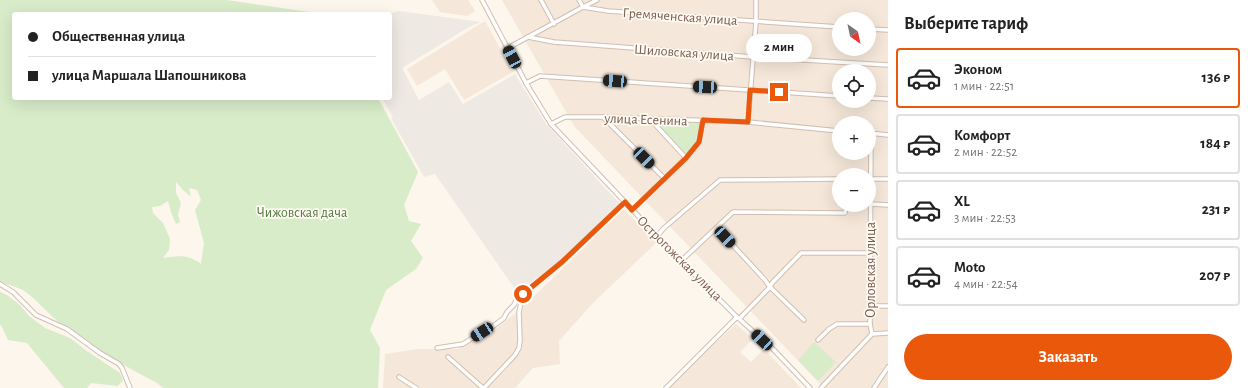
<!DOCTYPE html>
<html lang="ru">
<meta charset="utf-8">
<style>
:root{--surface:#fff;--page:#f2f2f2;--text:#222;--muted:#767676;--line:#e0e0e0;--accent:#ea580c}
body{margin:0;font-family:"Alegreya Sans",sans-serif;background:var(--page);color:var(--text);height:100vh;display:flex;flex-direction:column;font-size:15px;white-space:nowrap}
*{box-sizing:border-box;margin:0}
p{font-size:13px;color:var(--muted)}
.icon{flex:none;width:22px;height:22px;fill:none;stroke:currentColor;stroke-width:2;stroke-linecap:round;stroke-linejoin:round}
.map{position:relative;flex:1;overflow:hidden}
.side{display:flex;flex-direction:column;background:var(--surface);width:360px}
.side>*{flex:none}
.guide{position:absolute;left:12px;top:12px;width:380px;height:88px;border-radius:4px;box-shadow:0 4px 16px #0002;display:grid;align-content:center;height:88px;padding:0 16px;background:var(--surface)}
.needle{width:26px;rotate:147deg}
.tools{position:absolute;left:832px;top:12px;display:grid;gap:8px}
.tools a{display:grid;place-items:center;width:44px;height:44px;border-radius:50%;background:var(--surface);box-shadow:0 4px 16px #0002;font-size:20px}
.end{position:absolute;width:18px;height:18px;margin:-9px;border:5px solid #ea580c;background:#fff;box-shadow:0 0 0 2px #fff}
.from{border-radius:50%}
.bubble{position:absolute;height:28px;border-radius:14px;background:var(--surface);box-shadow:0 4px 16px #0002;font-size:13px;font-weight:700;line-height:28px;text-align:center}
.car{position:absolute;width:12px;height:24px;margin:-12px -6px;border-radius:5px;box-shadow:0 0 3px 1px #0007;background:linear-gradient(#222 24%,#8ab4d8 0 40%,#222 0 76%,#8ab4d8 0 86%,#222 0)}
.guide b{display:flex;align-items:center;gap:14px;height:38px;font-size:15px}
.guide b+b{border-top:1px solid var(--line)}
.guide i{width:10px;height:10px;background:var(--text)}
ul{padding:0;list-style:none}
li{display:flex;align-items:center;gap:12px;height:60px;margin:0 8px 6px;padding:0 8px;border:2px solid var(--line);border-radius:4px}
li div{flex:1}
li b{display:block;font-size:15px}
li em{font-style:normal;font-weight:700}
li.selected{border-color:var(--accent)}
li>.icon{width:36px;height:36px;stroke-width:1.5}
h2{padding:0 16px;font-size:18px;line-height:48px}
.primary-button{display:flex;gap:8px;margin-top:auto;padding:8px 16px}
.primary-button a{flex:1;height:46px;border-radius:24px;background:var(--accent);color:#fff;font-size:16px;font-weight:700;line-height:46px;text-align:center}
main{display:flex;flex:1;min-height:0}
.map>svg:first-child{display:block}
</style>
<main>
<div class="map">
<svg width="888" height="388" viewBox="0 0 888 388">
<rect width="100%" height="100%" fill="#fdf6ec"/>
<!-- residential -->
<g fill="#f5e8da" fill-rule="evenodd">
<polygon points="432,0 468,0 475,11 467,16 440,12"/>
<path d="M502 0H888V388H824L574 126ZM839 19H869V49H839ZM839 71H869V101H839ZM839 123H869V153H839ZM839 175H869V205H839Z"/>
<polygon points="485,21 513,72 464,100 445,69 417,86 407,69"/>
<polygon points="624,209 656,243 592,304 559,341 560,364 533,368 515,388 383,388 385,354 417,349 457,349 492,332 524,306"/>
<polygon points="736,324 753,339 740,352 751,362 764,349 801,388 666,388"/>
</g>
<!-- industrial -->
<polygon fill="#efe9e4" points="399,11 481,22 469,27 402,68 419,100 449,82 463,104 515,74 546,124 622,206 584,240 548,270 517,292 435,174 424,177 391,118 393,117 382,98 390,98 390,14 387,14"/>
<!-- green -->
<g fill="#d8ecc9" fill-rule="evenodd">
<path d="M0 0H227L323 14H14V98H378L418 172 404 205 409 221 421 224 411 241 423 258 416 269 386 290 370 330 380 348 378 388H163L157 383C124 366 92 346 62 325 49 315 39 302 26 292 19 287 8 285 0 282ZM176 182 183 190 191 197 189 188 197 190 201 200 195 210 204 243 201 264C187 254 179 256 163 258L169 250 170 239 163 223 153 213 152 207 160 206 168 201 171 212 176 224 180 222 178 215 181 203 176 193Z"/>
<polygon points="653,121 698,123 700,124 695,143 685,155"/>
<polygon points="0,292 7,295 20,305 29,316 45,328 70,338 87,351 120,373 123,380 118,386 91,383 87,388 64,388 27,343 8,340 1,325 0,325"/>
<polygon points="814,342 836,362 818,381 798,360"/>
</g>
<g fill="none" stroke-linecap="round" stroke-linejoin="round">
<!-- minor casing -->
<g stroke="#d1beb0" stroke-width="5.5">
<g id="minor">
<polyline points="482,0 526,83 551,124 681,261 737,317 773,349 810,388"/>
<polyline points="541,0 554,24"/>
<polyline points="579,0 583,7 597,0"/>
<polyline points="869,29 888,30"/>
<polyline points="528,37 554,42 753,57 888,65"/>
<polyline points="508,48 583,7 608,11 839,27"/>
<polyline points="526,83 540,76 839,96"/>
<polyline points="869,98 888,99"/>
<polyline points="603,117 665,179"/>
<polyline points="650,119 686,158"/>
<polyline points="748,122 756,22 756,0"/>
<polyline points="551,124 565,117 603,117 748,122 839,131"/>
<polyline points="869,133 888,135"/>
<polyline points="871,133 870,324 872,334"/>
<polyline points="869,179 888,179"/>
<polyline points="871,204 888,205"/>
<polyline points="632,210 686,158 699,142 703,120"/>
<polyline points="717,228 765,280 770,287 804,320"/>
<polyline points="657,236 664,228 720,180 839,179"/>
<polyline points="681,261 733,212 845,213 846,205"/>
<polyline points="0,284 13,292 36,315 67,329 100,353 119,364 122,368 130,388"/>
<polyline points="871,306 888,306"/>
<polyline points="740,318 770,287 772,283 801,253 870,253"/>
<polyline points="818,340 829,329 837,324 870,324"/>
<polyline points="437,348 463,344 482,332 488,330 504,318 507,312 514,305 518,296 523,294 562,262 625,202"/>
<polyline points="448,357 483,388"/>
<polyline points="399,377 416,388"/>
<polyline points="484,388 515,355 519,348 520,340 519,312 523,294"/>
<polyline points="666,388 737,317"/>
<polyline points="821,388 872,334 888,333"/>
<polyline points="874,388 888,367"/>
</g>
</g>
<!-- minor -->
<use href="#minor" stroke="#fff" stroke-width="3.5"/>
</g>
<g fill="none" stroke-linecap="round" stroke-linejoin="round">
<!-- route -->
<polyline stroke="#ea580c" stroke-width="5" points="523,294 562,262 625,202 632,210 686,158 699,142 703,120 748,122 750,90 779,92"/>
</g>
<g text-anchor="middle" stroke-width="3.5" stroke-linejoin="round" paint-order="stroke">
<!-- street labels -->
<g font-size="14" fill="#7a5c4d" stroke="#fffaf3">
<text transform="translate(680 16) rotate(4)" y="5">Гремяченская улица</text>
<text transform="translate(684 52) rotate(4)" y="5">Шиловская улица</text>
<text transform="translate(646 119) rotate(2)" y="5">улица Есенина</text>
<text transform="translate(680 258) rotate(45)" y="5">Острогожская улица</text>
<text transform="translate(870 270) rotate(-90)" y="5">Орловская улица</text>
</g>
<!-- park labels -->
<g font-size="14" fill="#537a41" stroke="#fffaf3">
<text x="302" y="217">Чижовская дача</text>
</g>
</g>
</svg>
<div class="tools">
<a><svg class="needle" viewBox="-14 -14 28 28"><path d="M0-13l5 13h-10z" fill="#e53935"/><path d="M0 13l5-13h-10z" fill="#767676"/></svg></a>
<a><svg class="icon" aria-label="locate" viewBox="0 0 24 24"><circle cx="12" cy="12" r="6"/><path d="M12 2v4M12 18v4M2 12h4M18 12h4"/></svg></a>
<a>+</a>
<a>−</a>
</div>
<i class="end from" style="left:523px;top:294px"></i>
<i class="end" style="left:779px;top:92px"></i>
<div class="bubble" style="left:746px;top:34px;width:66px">2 мин</div>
<i class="car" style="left:512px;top:57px;rotate:332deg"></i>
<i class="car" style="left:615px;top:81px;rotate:274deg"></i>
<i class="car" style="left:705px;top:87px;rotate:273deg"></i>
<i class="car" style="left:644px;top:158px;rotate:135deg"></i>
<i class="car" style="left:725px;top:237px;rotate:137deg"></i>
<i class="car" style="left:482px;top:332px;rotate:237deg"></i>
<i class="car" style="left:762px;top:340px;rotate:313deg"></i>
<div class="guide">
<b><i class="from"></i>Общественная улица</b>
<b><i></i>улица Маршала Шапошникова</b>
</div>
</div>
<section class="side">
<h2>Выберите тариф</h2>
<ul>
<li class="selected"><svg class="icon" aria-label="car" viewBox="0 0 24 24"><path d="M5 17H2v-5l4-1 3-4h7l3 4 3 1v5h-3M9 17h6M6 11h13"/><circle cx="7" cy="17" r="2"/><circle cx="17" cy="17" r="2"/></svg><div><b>Эконом</b><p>1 мин · 22:51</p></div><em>136 ₽</em></li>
<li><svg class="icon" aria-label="car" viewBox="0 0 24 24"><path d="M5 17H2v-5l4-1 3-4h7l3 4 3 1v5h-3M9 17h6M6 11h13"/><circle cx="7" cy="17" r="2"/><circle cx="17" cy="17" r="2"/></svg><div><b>Комфорт</b><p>2 мин · 22:52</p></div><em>184 ₽</em></li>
<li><svg class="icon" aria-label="car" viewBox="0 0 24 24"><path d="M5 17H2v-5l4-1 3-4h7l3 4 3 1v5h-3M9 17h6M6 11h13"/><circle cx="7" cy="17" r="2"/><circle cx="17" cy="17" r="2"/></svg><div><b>XL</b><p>3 мин · 22:53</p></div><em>231 ₽</em></li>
<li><svg class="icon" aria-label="car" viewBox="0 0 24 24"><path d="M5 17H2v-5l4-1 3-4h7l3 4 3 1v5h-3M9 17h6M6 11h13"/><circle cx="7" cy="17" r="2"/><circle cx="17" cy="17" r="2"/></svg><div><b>Moto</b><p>4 мин · 22:54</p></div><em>207 ₽</em></li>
</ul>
<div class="primary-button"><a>Заказать</a></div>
</section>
</main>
